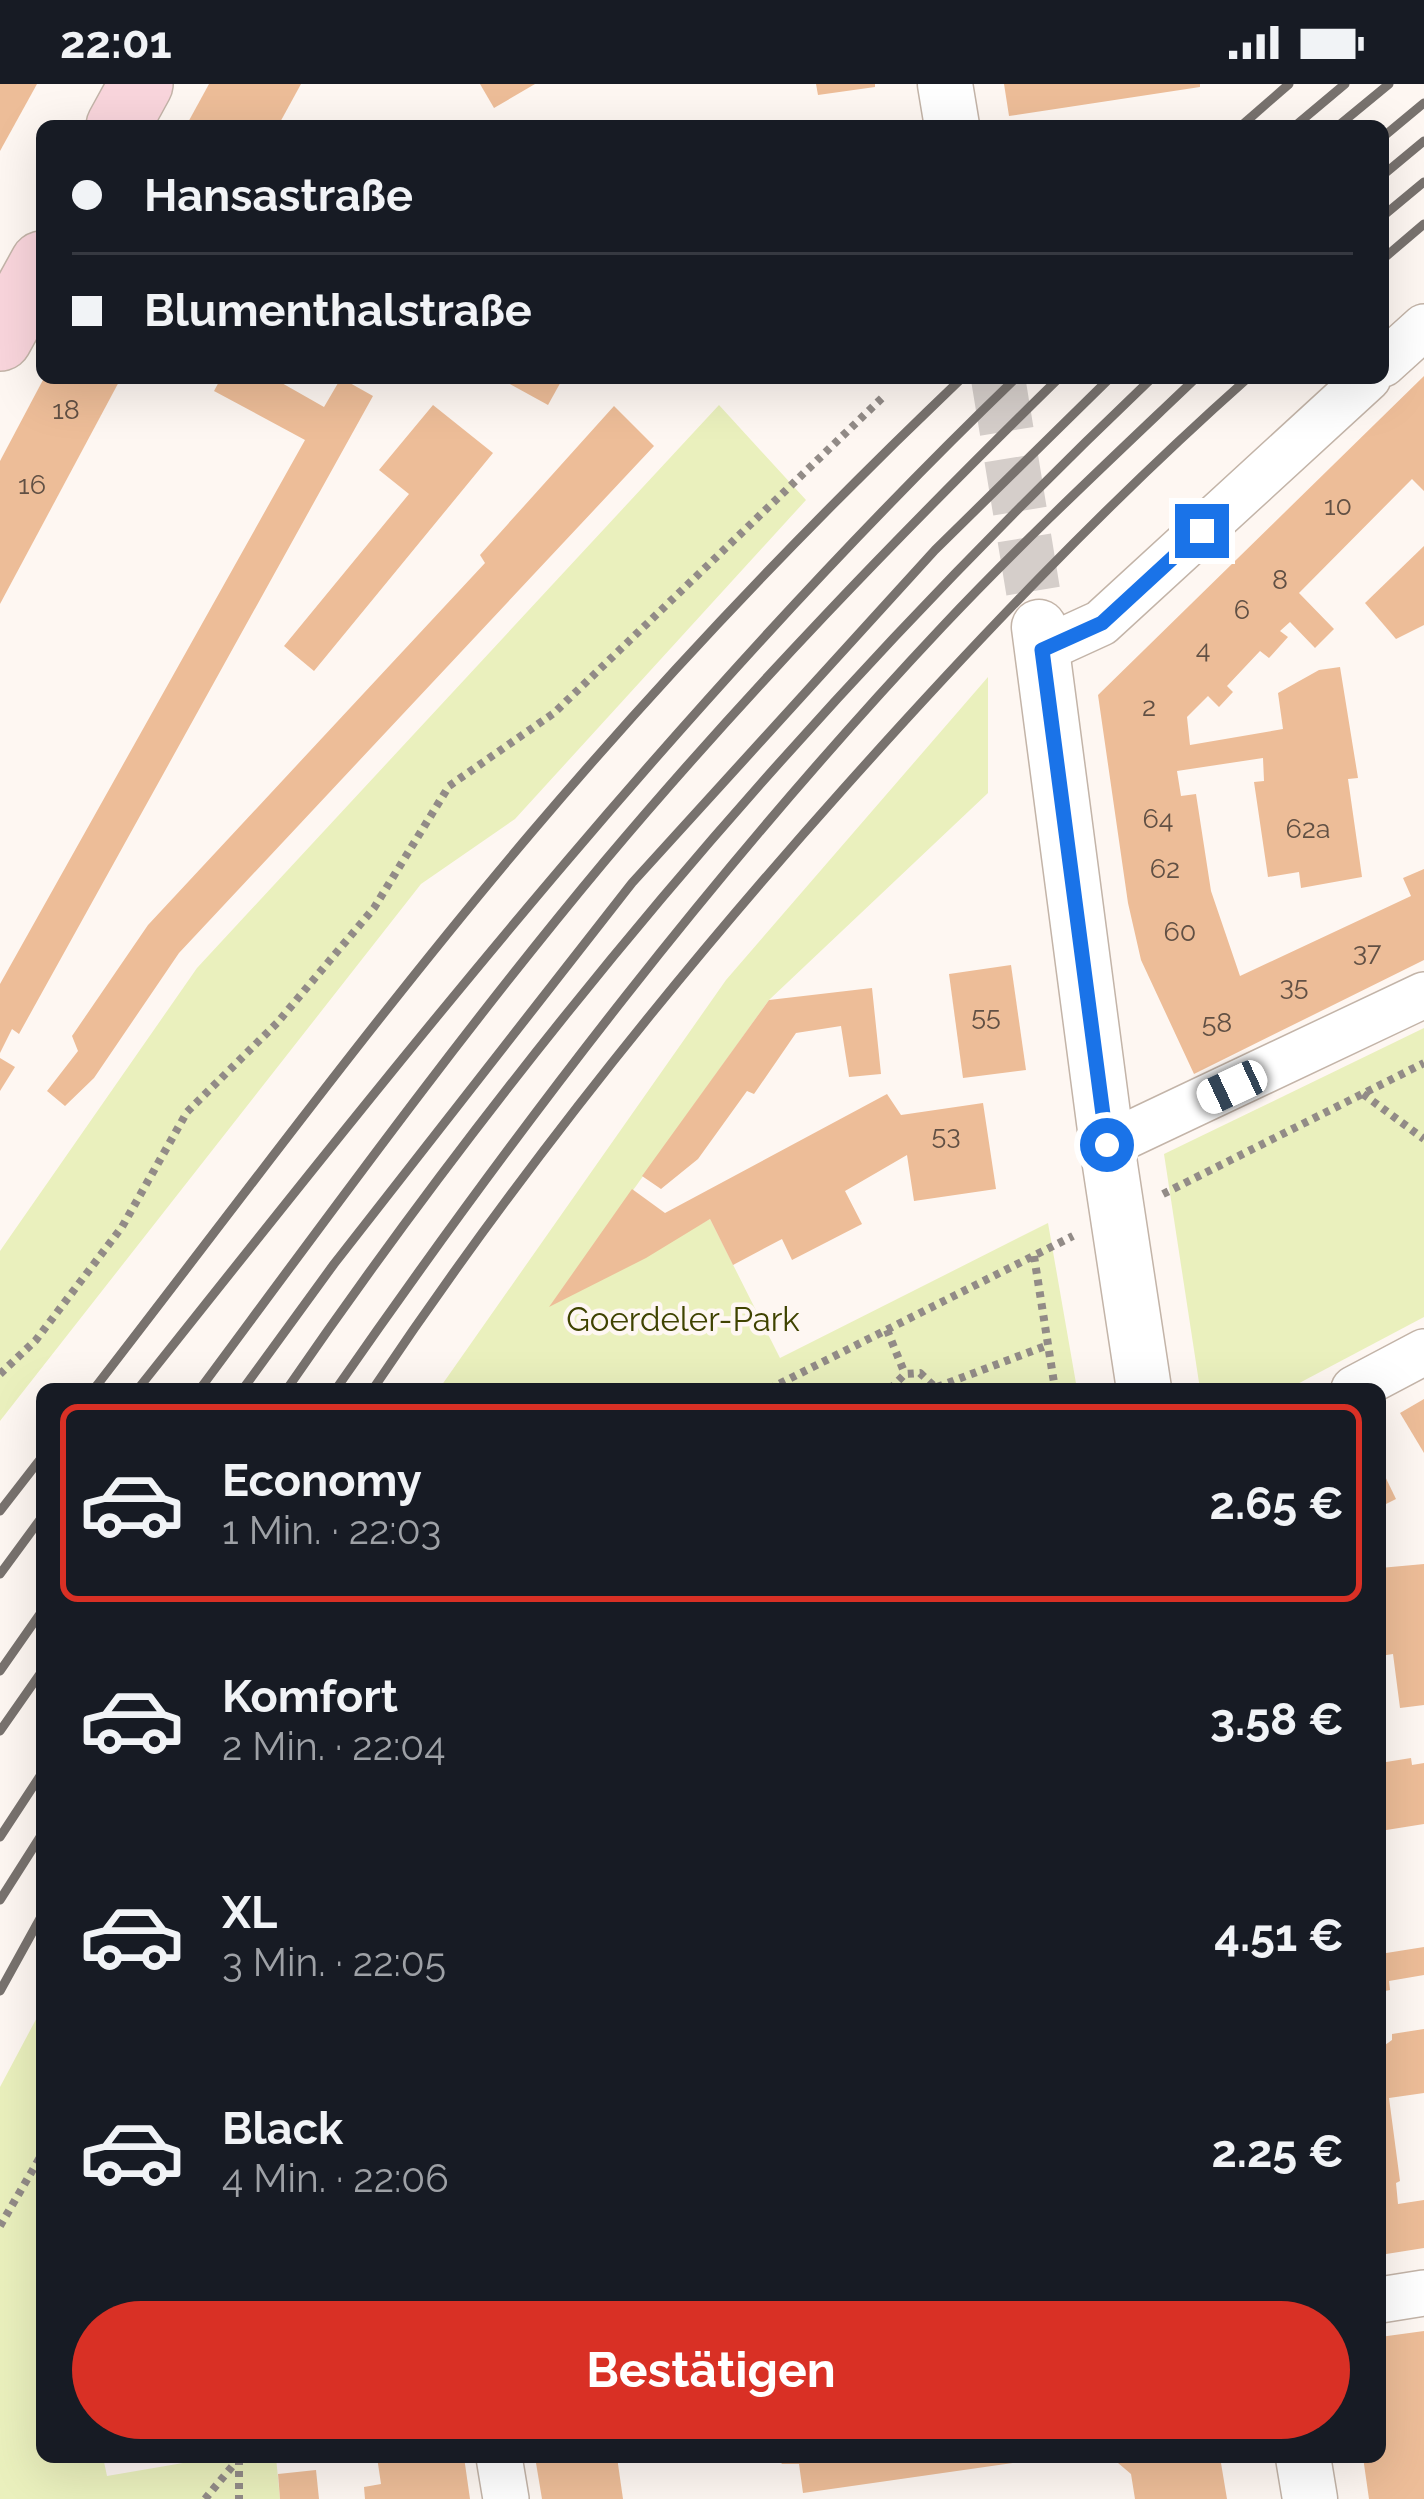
<!DOCTYPE html>
<html lang="de">
<meta charset="utf-8">
<style>
:root{--surface:#171b24;--page:#242831;--text:#f1f3f6;--muted:#9ea1a6;--line:#363941;--accent:#d93025}
body{margin:0;font-family:Raleway,sans-serif;background:var(--page);color:var(--text);height:100vh;display:flex;flex-direction:column;font-size:45px;white-space:nowrap}
*{box-sizing:border-box;margin:0}
p{font-size:39px;color:var(--muted)}
.icon{flex:none;width:66px;height:66px;fill:none;stroke:currentColor;stroke-width:2;stroke-linecap:round;stroke-linejoin:round}
.map{position:relative;flex:1;overflow:hidden}
.side{position:absolute;left:36px;top:1299px;width:1350px;height:1080px;display:flex;flex-direction:column;background:var(--surface);border-radius:18px;box-shadow:0 12px 48px #0002}
.side>*{flex:none}
.banner{position:absolute;left:36px;top:36px;width:1353px;height:264px;border-radius:18px;box-shadow:0 12px 48px #0002;display:grid;align-content:center;height:264px;padding:0 36px;background:var(--surface)}
.end{position:absolute;width:54px;height:54px;margin:-27px;border:15px solid #1a73e8;background:#fff;box-shadow:0 0 0 6px #fff}
.from{border-radius:50%}
.car{position:absolute;width:36px;height:72px;margin:-36px -18px;border-radius:15px;box-shadow:0 0 9px 3px #0007;background:linear-gradient(#fff 24%,#345 0 40%,#fff 0 76%,#345 0 86%,#fff 0)}
.banner b{display:flex;align-items:center;gap:42px;height:114px;font-size:45px}
.banner b+b{border-top:3px solid var(--line)}
.banner i{width:30px;height:30px;background:var(--text)}
ul{padding:21px 0 0;list-style:none}
li{display:flex;align-items:center;gap:36px;height:198px;margin:0 24px 18px;padding:0 12px;border:6px solid transparent;border-radius:18px}
li div{flex:1}
li b{display:block;font-size:45px}
li em{font-style:normal;font-weight:700}
li.on{border-color:var(--accent)}
li>.icon{width:108px;height:108px;stroke-width:1.5}
.primary-button{display:flex;gap:24px;margin-top:auto;padding:24px 36px}
.primary-button a{flex:1;height:138px;border-radius:72px;background:var(--accent);color:#fff;font-size:48px;font-weight:700;line-height:138px;text-align:center}
.status{display:flex;justify-content:space-between;align-items:center;height:84px;padding:0 60px;background:var(--surface);direction:ltr}
.status svg{height:33px;fill:currentColor}
.map>svg:first-child{display:block}
</style>
<div class="status"><b>22:01</b><svg viewBox="0 0 49 12"><path d="M0 12V9h3v3zM5 12V6h3v6zM10 12V3h3v9zM15 12V0h3v12zM26 1h20v11H26zM47 4h2v5h-2z"/></svg></div>
<div class="map">
<svg width="1424" height="2415" viewBox="0 0 1424 2415">
<rect width="100%" height="100%" fill="#fef7f2"/>
<!-- green -->
<g fill="#eaf0bd">
<polygon points="719,321 806,416 515,735 421,800 0,1337 0,1167 197,884"/>
<polygon points="988,593 988,709 769,916 551,1221 710,1135 780,1274 1048,1139 1077,1305 439,1305 726,896"/>
<polygon points="1424,944 1424,1233 1288,1305 1200,1305 1164,1070"/>
<polygon points="42,1924 42,2373 103,2373 107,2392 218,2373 276,2373 280,2415 0,2415 0,2003"/>
</g>
<!-- building -->
<g fill="#edbd98">
<polygon points="0,0 37,0 0,67"/>
<polygon points="209,0 301,0 278,42 186,42"/>
<polygon points="480,0 535,0 494,24"/>
<polygon points="816,0 875,0 875,3 818,11"/>
<polygon points="1004,0 1200,0 1200,3 1009,32"/>
<polygon points="1424,292 1424,407 1412,395 1299,509 1334,545 1315,564 1290,538 1280,547 1288,553 1269,574 1260,567 1227,602 1233,608 1219,623 1208,612 1187,633 1190,661 1283,645 1278,609 1319,586 1340,583 1358,694 1348,695 1362,793 1301,804 1299,788 1268,793 1254,698 1264,697 1263,674 1177,687 1181,712 1196,710 1211,807 1240,892 1411,812 1403,794 1424,785 1424,876 1194,990 1141,876 1128,819 1098,611"/>
<polygon points="44,294 121,294 0,520 0,377"/>
<polygon points="221,294 273,294 324,323 341,294 373,312 19,950 12,945 0,969 0,900 305,356 214,307"/>
<polygon points="499,294 563,294 548,321"/>
<polygon points="433,321 493,369 314,587 284,562 409,410 379,386"/>
<polygon points="614,322 654,362 179,869 94,994 65,1022 47,1007 78,967 72,952 148,841 485,479 480,471"/>
<polygon points="1424,462 1424,541 1396,555 1365,519"/>
<polygon points="1011,881 1026,986 963,994 949,890"/>
<polygon points="872,904 881,990 849,993 841,942 796,949 754,1010 747,1007 698,1075 661,1105 642,1092 769,916"/>
<polygon points="0,974 15,983 0,1007"/>
<polygon points="887,1010 901,1031 983,1019 996,1105 914,1117 907,1071 845,1107 862,1140 792,1176 782,1155 733,1181 710,1135 646,1174 549,1223 632,1105 665,1129"/>
<polygon points="1424,1315 1424,1369 1400,1329"/>
<polygon points="1380,1382 1396,1415 1380,1423"/>
<polygon points="1424,1480 1424,1621 1400,1624 1393,1570 1380,1572 1380,1484"/>
<polygon points="1411,1674 1412,1681 1424,1679 1424,1740 1380,1747 1380,1679"/>
<polygon points="1424,1863 1424,1891 1389,1897 1390,1906 1380,1908 1380,1870"/>
<polygon points="1424,1945 1424,2009 1389,2014 1400,2097 1396,2099 1398,2120 1424,2116 1424,2164 1380,2171 1380,1957 1385,1961 1392,1956 1392,1950"/>
<polygon points="1424,2247 1424,2415 1369,2415 1363,2373 1380,2373 1380,2253"/>
<polygon points="377,2373 464,2373 470,2415 365,2415 364,2403 381,2400"/>
<polygon points="535,2373 617,2373 623,2415 542,2415"/>
<polygon points="776,2373 1033,2373 1034,2376 803,2409 799,2380 782,2380"/>
<polygon points="1111,2373 1220,2373 1227,2415 1135,2415 1131,2390"/>
<polygon points="316,2386 319,2415 280,2415 278,2390"/>
</g>
<g fill="none" stroke-linecap="round" stroke-linejoin="round">
<!-- tertiary-tunnel -->
<polyline stroke="#d5ceca" stroke-width="54" stroke-dasharray="54 27" stroke-linecap="butt" points="998,294 1039,543"/>
<!-- minor casing -->
<g stroke="#c3b4a8" stroke-width="48">
<g id="minor">
<polyline points="1383,280 1424,243"/>
<polyline points="1042,566 1101,539 1368,294"/>
<polyline points="1107,1061 1424,911"/>
<polyline points="1354,1305 1424,1268"/>
<polyline points="1380,2216 1424,2209"/>
<polyline points="499,2373 506,2415"/>
</g>
</g>
<!-- tertiary casing -->
<g stroke="#c3b4a8" stroke-width="57">
<g id="tertiary">
<polyline points="945,0 952,42"/>
<polyline points="1039,543 1107,1061 1144,1305"/>
<polyline points="1303,2373 1310,2415"/>
</g>
</g>
<!-- secondary casing -->
<g stroke="#c3b4a8" stroke-width="66">
<g id="secondary">
<polyline points="118,42 141,0"/>
<polyline points="0,255 42,179"/>
</g>
</g>
<!-- path -->
<g stroke="#928b87" stroke-width="8" stroke-dasharray="6 6" stroke-linecap="butt">
<polyline points="1363,1010 1424,1055"/>
<polyline points="1163,1110 1424,979"/>
<polyline points="1034,1172 1055,1305"/>
<polyline points="887,1246 905,1290"/>
<polyline points="0,1290 36,1256 122,1143 187,1028 277,939 374,824 449,702 554,629 882,314"/>
<polyline points="937,1303 1048,1261"/>
<polyline points="769,1305 1073,1152"/>
<polyline points="890,1305 905,1290 920,1289 937,1305"/>
<polyline points="0,2142 42,2070"/>
<polyline points="239,2375 239,2415"/>
<polyline points="205,2415 240,2373"/>
</g>
<!-- minor -->
<use href="#minor" stroke="#fff" stroke-width="45"/>
<!-- tertiary -->
<use href="#tertiary" stroke="#fff" stroke-width="54"/>
<!-- secondary -->
<use href="#secondary" stroke="#f9d5dc" stroke-width="63"/>
<!-- rail -->
<g stroke="#78726e" stroke-width="9">
<polyline points="1241,42 1289,0"/>
<polyline points="1295,42 1345,0"/>
<polyline points="1338,42 1389,0"/>
<polyline points="1383,53 1424,19"/>
<polyline points="1383,91 1424,57"/>
<polyline points="1383,132 1424,98"/>
<polyline points="1383,175 1424,140"/>
<path d="M94 1305C238 1119 379 928 531 749 666 590 811 438 962 294"/>
<path d="M138 1305C416 955 693 605 1016 294"/>
<path d="M200 1305C332 1127 462 948 604 778 747 608 900 450 1059 294"/>
<polyline points="243,1305 334,1180 632,799 935,466 1110,294"/>
<path d="M287 1305C539 939 831 600 1152 294"/>
<path d="M336 1305C521 1039 720 779 942 543 1023 457 1110 376 1196 294"/>
<path d="M373 1305C515 1093 675 893 845 703 973 560 1105 421 1248 294"/>
<polyline points="0,1427 42,1373"/>
<polyline points="0,1490 42,1433"/>
<polyline points="0,1587 42,1527"/>
<polyline points="0,1647 42,1587"/>
<polyline points="0,1753 42,1689"/>
<polyline points="0,1816 42,1750"/>
<polyline points="0,1907 42,1831"/>
</g>
</g>
<g fill="none" stroke-linecap="round" stroke-linejoin="round">
<!-- route -->
<polyline stroke="#1a73e8" stroke-width="15" points="1107,1061 1042,566 1102,539 1202,447"/>
</g>
<g text-anchor="middle" stroke-width="9" stroke-linejoin="round" paint-order="stroke">
<!-- number labels -->
<g font-size="27" fill="#615044">
<text x="66" y="335">18</text>
<text x="32" y="410">16</text>
<text x="1338" y="431">10</text>
<text x="1280" y="505">8</text>
<text x="1242" y="535">6</text>
<text x="1203" y="574">4</text>
<text x="1149" y="632">2</text>
<text x="1158" y="744">64</text>
<text x="1308" y="754">62a</text>
<text x="1165" y="794">62</text>
<text x="1180" y="857">60</text>
<text x="1367" y="877">37</text>
<text x="1294" y="911">35</text>
<text x="986" y="941">55</text>
<text x="1217" y="948">58</text>
<text x="946" y="1060">53</text>
</g>
<!-- park labels -->
<g font-size="33" fill="#3f4300" stroke="#fef7f2">
<text x="683" y="1247">Goerdeler-Park</text>
</g>
</g>
</svg>
<i class="end from" style="left:1107px;top:1061px"></i>
<i class="end" style="left:1202px;top:447px"></i>
<i class="car" style="left:1232px;top:1003px;rotate:245deg"></i>
<div class="banner">
<b><i class="from"></i>Hansastraße</b>
<b><i></i>Blumenthalstraße</b>
</div>
<section class="side">
<ul>
<li class="on"><svg class="icon" aria-label="car" viewBox="0 0 24 24"><path d="M5 17H2v-5l4-1 3-4h7l3 4 3 1v5h-3M9 17h6M6 11h13"/><circle cx="7" cy="17" r="2"/><circle cx="17" cy="17" r="2"/></svg><div><b>Economy</b><p>1 Min. · 22:03</p></div><em>2.65 €</em></li>
<li><svg class="icon" aria-label="car" viewBox="0 0 24 24"><path d="M5 17H2v-5l4-1 3-4h7l3 4 3 1v5h-3M9 17h6M6 11h13"/><circle cx="7" cy="17" r="2"/><circle cx="17" cy="17" r="2"/></svg><div><b>Komfort</b><p>2 Min. · 22:04</p></div><em>3.58 €</em></li>
<li><svg class="icon" aria-label="car" viewBox="0 0 24 24"><path d="M5 17H2v-5l4-1 3-4h7l3 4 3 1v5h-3M9 17h6M6 11h13"/><circle cx="7" cy="17" r="2"/><circle cx="17" cy="17" r="2"/></svg><div><b>XL</b><p>3 Min. · 22:05</p></div><em>4.51 €</em></li>
<li><svg class="icon" aria-label="car" viewBox="0 0 24 24"><path d="M5 17H2v-5l4-1 3-4h7l3 4 3 1v5h-3M9 17h6M6 11h13"/><circle cx="7" cy="17" r="2"/><circle cx="17" cy="17" r="2"/></svg><div><b>Black</b><p>4 Min. · 22:06</p></div><em>2.25 €</em></li>
</ul>
<div class="primary-button"><a>Bestätigen</a></div>
</section>
</div>
